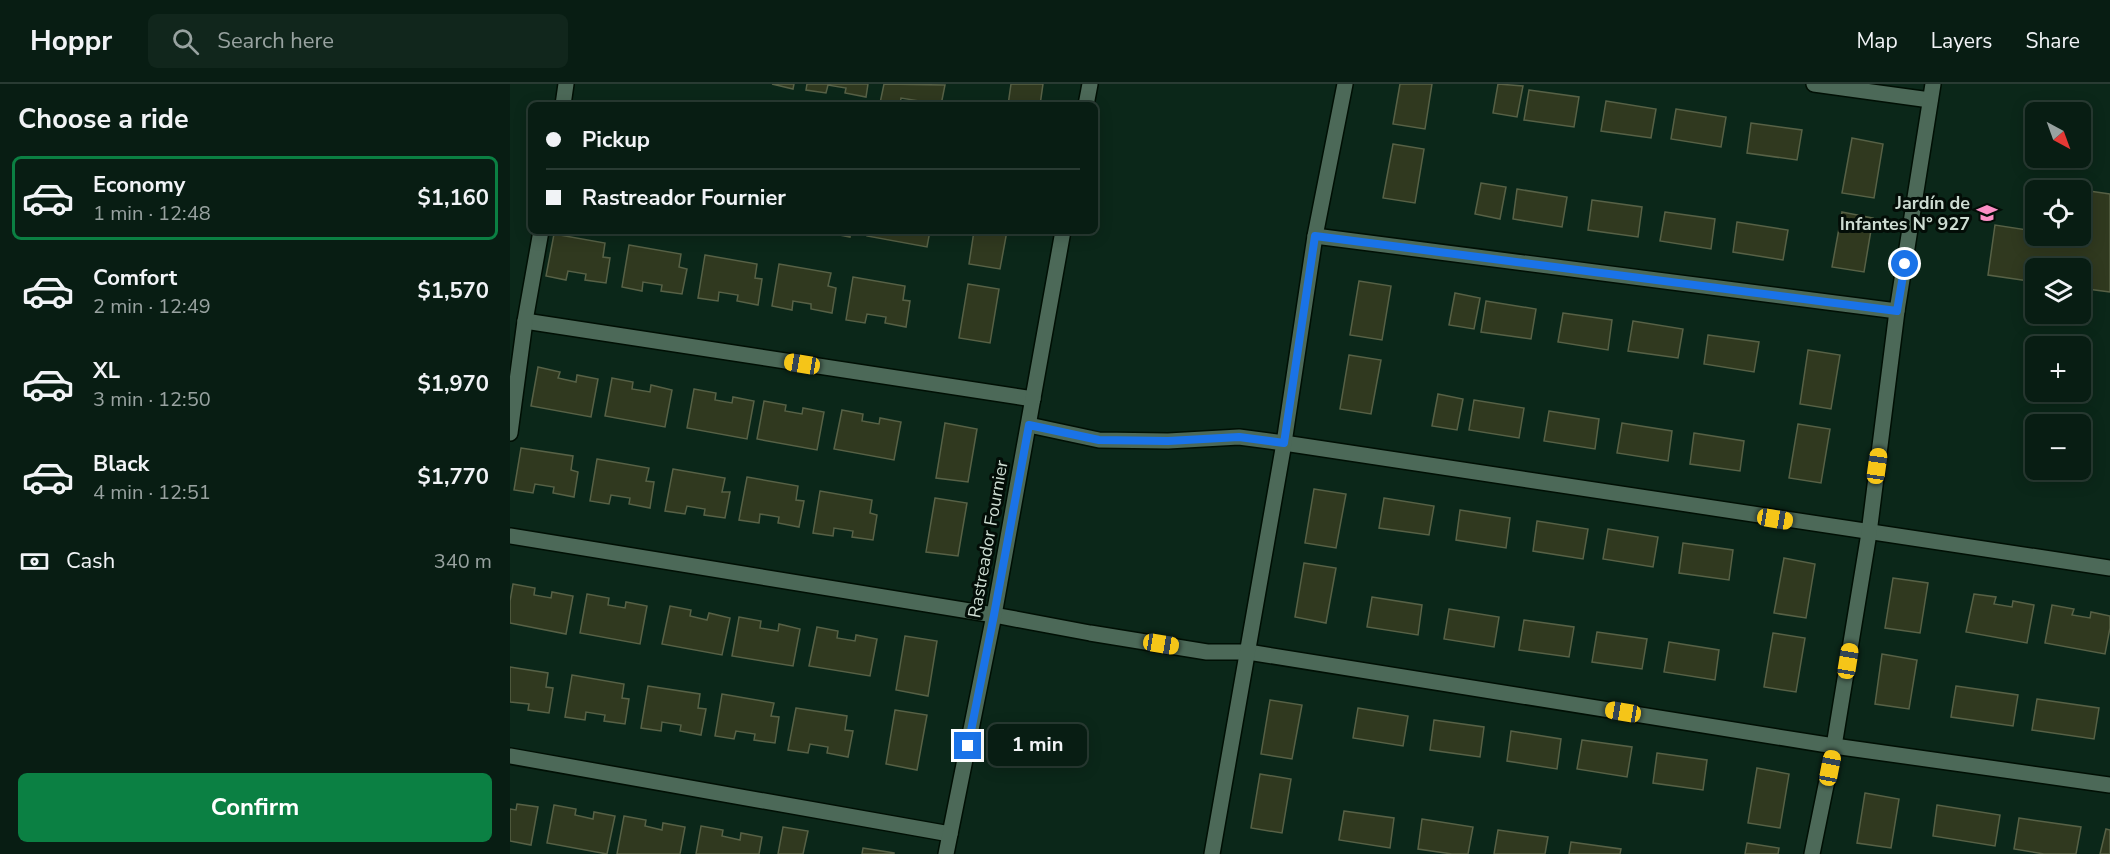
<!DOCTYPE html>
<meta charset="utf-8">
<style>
:root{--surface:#081d13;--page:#11261c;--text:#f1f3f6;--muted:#98a2a0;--line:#293b33;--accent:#0b8043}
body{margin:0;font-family:"Nunito Sans",sans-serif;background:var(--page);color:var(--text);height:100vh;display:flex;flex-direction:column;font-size:22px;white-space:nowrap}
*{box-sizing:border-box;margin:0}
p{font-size:20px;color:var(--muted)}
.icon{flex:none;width:33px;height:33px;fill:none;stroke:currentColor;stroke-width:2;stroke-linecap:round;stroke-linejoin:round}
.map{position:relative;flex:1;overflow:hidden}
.sheet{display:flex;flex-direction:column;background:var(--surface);width:510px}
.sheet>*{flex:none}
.top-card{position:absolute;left:18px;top:18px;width:570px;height:132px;border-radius:9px;box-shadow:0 3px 15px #0003,0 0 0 2px var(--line);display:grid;align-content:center;height:132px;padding:0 18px;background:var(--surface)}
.needle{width:39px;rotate:139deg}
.tools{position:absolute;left:1515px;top:18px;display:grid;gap:12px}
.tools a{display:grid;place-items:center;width:66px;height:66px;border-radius:9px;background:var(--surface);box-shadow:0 3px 15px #0003,0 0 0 2px var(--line);font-size:30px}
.end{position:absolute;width:27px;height:27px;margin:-14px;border:8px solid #1a73e8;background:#fff;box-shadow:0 0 0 3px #fff}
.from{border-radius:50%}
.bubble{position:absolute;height:42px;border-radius:9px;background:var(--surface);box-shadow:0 3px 15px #0003,0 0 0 2px var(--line);font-size:20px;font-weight:700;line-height:42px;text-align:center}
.car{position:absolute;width:18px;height:36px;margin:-18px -9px;border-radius:8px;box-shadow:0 0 4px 2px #0007;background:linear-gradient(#f5c518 24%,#345 0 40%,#f5c518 0 76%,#345 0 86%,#f5c518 0)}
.top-card b{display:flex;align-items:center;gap:21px;height:57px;font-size:22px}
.top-card b+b{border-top:2px solid var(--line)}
.top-card i{width:15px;height:15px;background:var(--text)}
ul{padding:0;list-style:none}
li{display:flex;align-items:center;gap:18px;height:84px;margin:0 12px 9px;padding:0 6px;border:3px solid transparent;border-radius:9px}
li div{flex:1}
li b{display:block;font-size:22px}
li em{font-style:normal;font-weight:700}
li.active{border-color:var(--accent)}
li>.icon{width:54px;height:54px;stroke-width:1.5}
h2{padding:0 18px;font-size:27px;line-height:72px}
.pay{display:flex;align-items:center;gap:15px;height:66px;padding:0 18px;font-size:22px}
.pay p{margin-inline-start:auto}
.button{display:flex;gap:12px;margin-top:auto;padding:12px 18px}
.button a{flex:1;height:69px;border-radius:9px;background:var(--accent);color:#fff;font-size:24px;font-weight:700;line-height:69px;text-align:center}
header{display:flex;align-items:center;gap:36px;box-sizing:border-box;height:84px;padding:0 30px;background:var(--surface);border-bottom:2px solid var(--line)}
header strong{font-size:28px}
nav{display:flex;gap:33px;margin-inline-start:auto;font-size:21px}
.search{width:420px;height:54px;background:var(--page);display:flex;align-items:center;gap:15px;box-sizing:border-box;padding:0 21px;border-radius:9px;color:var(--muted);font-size:22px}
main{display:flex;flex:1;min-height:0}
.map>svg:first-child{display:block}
</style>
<header>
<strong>Hoppr</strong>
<div class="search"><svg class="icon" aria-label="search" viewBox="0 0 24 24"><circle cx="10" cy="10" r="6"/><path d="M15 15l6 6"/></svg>Search here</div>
<nav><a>Map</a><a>Layers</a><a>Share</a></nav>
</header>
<main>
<section class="sheet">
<h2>Choose a ride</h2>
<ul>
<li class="active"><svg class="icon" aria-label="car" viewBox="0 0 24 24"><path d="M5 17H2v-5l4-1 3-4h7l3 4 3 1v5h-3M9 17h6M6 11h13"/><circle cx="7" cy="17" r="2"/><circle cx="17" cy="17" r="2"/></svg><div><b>Economy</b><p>1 min · 12:48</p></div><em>$1,160</em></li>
<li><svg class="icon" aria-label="car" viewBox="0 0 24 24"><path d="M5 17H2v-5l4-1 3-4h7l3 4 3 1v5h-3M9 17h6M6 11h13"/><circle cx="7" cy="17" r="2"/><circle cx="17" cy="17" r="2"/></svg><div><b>Comfort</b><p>2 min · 12:49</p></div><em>$1,570</em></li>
<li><svg class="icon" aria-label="car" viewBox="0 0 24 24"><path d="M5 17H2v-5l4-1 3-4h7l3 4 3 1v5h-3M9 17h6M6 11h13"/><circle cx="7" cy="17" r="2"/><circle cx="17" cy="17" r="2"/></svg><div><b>XL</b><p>3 min · 12:50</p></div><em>$1,970</em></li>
<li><svg class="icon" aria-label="car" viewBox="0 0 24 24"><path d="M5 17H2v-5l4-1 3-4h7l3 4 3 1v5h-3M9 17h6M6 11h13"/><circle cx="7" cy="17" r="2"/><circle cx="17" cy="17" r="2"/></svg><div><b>Black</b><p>4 min · 12:51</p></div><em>$1,770</em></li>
</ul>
<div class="pay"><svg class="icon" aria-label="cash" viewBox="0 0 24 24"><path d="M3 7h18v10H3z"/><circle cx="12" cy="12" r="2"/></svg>Cash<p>340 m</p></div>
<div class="button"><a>Confirm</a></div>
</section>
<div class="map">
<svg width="1600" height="770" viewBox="0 0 1600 770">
<rect width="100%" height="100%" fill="#0b2719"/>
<!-- building -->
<g fill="#30391f" stroke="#576146" stroke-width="1.5" fill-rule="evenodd">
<polygon points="262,0 284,0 283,5"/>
<polygon points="297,0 358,0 356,13 335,9 336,4 318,1 316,9 296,6"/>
<polygon points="374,0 435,1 431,21 409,21 410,17 391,14 390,21 370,19"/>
<polygon points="501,0 533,0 530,21 498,21"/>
<polygon points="890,0 922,0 915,45 883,40"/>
<polygon points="988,0 1013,2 1007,33 983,29"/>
<polygon points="1019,6 1069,13 1064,43 1014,36"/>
<polygon points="1096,17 1146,25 1141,54 1091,47"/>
<polygon points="1166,25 1216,33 1211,63 1161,55"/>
<polygon points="1241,39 1292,46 1287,76 1237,69"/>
<polygon points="1342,54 1373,60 1364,114 1332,109"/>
<polygon points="883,60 914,65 905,119 873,114"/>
<polygon points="971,99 996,103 990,135 965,130"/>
<path d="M1524 99 1600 110V208L1570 204V184H1526V198L1478 191 1485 141 1517 146ZM1526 106H1570V152H1526Z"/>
<polygon points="1007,105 1057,113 1052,143 1003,135"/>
<polygon points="1082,116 1132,123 1128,153 1078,146"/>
<polygon points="1155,128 1205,135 1201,165 1150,157"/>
<polygon points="1332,128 1363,134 1354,188 1322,183"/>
<polygon points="1227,138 1278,146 1273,176 1223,168"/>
<polygon points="310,147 341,147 340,153"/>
<polygon points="358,147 420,147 417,163 357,152"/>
<polygon points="464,147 497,147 490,185 459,180"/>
<polygon points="44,150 95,159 93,173 100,174 96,199 75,196 76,190 58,187 56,196 36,192"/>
<polygon points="119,161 171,170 169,183 177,185 172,210 151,207 152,201 133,198 132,207 112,203"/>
<polygon points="195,171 247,180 245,194 252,195 248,221 227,217 228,211 209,208 208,217 188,214"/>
<polygon points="269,180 321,189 318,202 326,204 322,229 301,225 301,220 283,217 282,226 262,222"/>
<polygon points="343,193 395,202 393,216 400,217 396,243 375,239 376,233 357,230 355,239 336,236"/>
<polygon points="849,197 881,202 872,256 840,251"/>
<polygon points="458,200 489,205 480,259 449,254"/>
<polygon points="945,209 970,214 964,245 939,241"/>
<polygon points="976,217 1026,225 1021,255 971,248"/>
<polygon points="1053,229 1102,236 1098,266 1048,258"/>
<polygon points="1123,237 1173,245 1168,274 1118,267"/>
<polygon points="1198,251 1249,258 1244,288 1194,280"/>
<polygon points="1298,266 1330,271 1321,325 1290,320"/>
<polygon points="839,271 871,276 861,330 830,325"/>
<polygon points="28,283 50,288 48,294 66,298 67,291 88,295 81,333 21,322"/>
<polygon points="102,294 123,298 122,305 140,308 141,301 162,306 155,343 95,332"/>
<polygon points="184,305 206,309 205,316 222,319 223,313 244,317 237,355 177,344"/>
<polygon points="928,310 953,315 947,346 922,342"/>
<polygon points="964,316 1014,324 1009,354 959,346"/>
<polygon points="254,317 276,321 275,327 292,330 293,324 314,328 307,366 247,355"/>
<polygon points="332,326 353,330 352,337 369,340 370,334 391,338 384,376 324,365"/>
<polygon points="1039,327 1089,335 1085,365 1034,357"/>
<polygon points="435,339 467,345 458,398 426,394"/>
<polygon points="1112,339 1162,347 1158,377 1107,369"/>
<polygon points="1288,340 1320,345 1311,399 1279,394"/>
<polygon points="1184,349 1234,357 1230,387 1180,380"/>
<polygon points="11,364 63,372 61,386 68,388 64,413 43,409 44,403 25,400 23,409 4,406"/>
<polygon points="87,375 139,384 136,397 144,398 140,424 119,420 120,414 101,411 99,420 80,417"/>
<polygon points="163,385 215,394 212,408 220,408 215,434 194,431 195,425 177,422 175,430 155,427"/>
<polygon points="237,393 288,402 286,416 294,417 289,443 268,439 269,433 250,430 249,439 229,436"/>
<polygon points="804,405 836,410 826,464 795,459"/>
<polygon points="310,407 362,416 360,429 367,431 363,456 342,453 343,447 324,444 323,452 303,449"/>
<polygon points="425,414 457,419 448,472 416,468"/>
<polygon points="874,414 924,422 919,451 869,444"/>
<polygon points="950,426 1000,434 996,464 946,456"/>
<polygon points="1027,437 1078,445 1073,475 1023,467"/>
<polygon points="1098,445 1148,453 1143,483 1093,475"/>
<polygon points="1173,459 1223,466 1219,496 1169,489"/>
<polygon points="1274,474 1305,480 1296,534 1264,529"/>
<polygon points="794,479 826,484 816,539 785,533"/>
<polygon points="1383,494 1418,499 1410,549 1375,544"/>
<polygon points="3,500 25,504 24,511 41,514 42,508 63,512 56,550 0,539 0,517"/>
<polygon points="77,510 99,514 98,521 115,524 116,518 137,522 130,560 70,549"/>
<polygon points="1464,510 1486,513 1484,520 1502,523 1503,517 1524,521 1517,559 1456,548"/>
<polygon points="862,513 912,521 908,551 857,543"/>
<polygon points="1542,521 1564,525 1562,531 1580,534 1581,528 1600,532 1600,544 1595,570 1535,559"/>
<polygon points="160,522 181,526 180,532 197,536 199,529 220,534 212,571 152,560"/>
<polygon points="939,525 989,533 984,563 934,555"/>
<polygon points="229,533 251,537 250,544 268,547 269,540 290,545 283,582 222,572"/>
<polygon points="1014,536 1064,543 1059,573 1009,566"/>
<polygon points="307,543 328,547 327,554 345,557 346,551 367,555 360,592 299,582"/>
<polygon points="1087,548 1137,555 1132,585 1082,578"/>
<polygon points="1263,549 1295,554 1286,608 1254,603"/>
<polygon points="395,552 427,557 418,612 386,606"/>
<polygon points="1159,558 1209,566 1205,596 1154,588"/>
<polygon points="1372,570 1407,576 1399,625 1365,620"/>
<polygon points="0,583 38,589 36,603 43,604 39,629 18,626 19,620 0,618"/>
<polygon points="62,591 114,600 112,614 119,615 115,640 94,637 95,631 76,628 75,636 55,633"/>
<polygon points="138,602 190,610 188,624 196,625 191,651 170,647 171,641 152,638 151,647 131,644"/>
<polygon points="1446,602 1508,611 1503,642 1441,633"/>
<polygon points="212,610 264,619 261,632 269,633 265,659 244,656 245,650 226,647 224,655 205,652"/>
<polygon points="1527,615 1589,624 1584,655 1522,646"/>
<polygon points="760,616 792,621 782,675 751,670"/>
<polygon points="286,624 337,632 335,646 343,647 338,673 317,669 318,663 300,660 298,669 278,666"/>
<polygon points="848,624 898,632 893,662 843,654"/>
<polygon points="385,626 417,631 407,686 376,680"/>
<polygon points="924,636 974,643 970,673 920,666"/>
<polygon points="1001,647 1051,655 1047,685 997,677"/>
<polygon points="1072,656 1122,663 1117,693 1067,685"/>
<polygon points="1147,669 1197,676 1193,706 1143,699"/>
<polygon points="1247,684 1279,690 1270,744 1238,739"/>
<polygon points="750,690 781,695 772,749 741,744"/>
<polygon points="1355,709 1389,715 1381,764 1347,759"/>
<polygon points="7,720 28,723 21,761 0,757 0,725 6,726"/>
<polygon points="44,721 66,725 65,731 83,735 84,728 105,732 97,770 37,759"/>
<polygon points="1427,721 1490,731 1485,762 1423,752"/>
<polygon points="834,727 884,734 880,764 829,756"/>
<polygon points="114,732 136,736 135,742 152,746 153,739 175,743 170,770 107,770"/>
<polygon points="1509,734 1571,743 1566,770 1534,770 1504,765"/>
<polygon points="912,735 963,743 958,770 942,770 908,765"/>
<polygon points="191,742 213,746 212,752 230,756 231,749 252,753 249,770 186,770"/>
<polygon points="273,743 298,747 293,770 268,770"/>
<polygon points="1596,745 1600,746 1600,770 1590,770"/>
<polygon points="988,746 1038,753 1035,770 984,770"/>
<polygon points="1061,758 1111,765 1110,770 1059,770"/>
<polygon points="1237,759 1269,764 1268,770 1235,770"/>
<polygon points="353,764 384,769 384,770 352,770"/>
</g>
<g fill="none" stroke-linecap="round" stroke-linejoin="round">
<!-- street casing -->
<g stroke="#000f04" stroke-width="18">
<g id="street">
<polyline points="1304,0 1420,16"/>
<polyline points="53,21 56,0"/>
<polyline points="576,21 580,0"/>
<polyline points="805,152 1387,227"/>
<polyline points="15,237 523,315"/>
<polyline points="519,341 589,356 658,357 729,353 774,359 1600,484"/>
<polyline points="0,349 15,237 31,147"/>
<polyline points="0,452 484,531 580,549 697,568 738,568 1324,662 1600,701"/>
<polyline points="0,672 440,750"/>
<polyline points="436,770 484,531 553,147"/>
<polyline points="702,770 774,359 805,152 835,0"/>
<polyline points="1302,770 1324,662 1359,449 1387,227 1423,0"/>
</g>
</g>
<!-- street -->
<use href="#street" stroke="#4c6958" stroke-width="15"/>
</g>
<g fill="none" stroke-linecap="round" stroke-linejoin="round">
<!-- route -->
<polyline stroke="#1a73e8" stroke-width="8" points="458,662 484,531 519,341 589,356 658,357 729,353 774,359 805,152 1387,227 1395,180"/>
</g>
<!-- icons -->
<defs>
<g id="school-bare" transform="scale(1.62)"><path d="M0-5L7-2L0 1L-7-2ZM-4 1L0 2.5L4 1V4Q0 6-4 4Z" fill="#fb8fc5" stroke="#030d07" stroke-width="2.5" paint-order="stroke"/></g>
</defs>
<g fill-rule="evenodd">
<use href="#school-bare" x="1477" y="129"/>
</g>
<g text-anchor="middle" stroke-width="6" stroke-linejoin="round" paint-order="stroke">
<!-- poi labels -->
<g font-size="18" font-weight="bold" fill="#cddcd2" stroke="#030d07" text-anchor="end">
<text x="1460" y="125">Jardín de<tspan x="1460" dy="21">Infantes N° 927</tspan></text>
</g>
<!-- street labels -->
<g font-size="18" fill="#cddcd2" stroke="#030d07">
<text transform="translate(478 455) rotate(-80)" y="6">Rastreador Fournier</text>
</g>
</g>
</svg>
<div class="tools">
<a><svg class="needle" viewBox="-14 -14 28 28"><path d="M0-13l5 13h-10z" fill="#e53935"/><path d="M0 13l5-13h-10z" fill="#98a2a0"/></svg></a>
<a><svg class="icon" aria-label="locate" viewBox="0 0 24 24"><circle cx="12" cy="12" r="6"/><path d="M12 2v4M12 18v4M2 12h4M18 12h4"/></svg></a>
<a><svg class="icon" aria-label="layers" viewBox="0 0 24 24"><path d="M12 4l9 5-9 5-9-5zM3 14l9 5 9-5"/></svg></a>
<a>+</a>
<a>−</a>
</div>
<i class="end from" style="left:1395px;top:180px"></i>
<i class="end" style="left:458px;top:662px"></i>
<div class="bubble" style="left:478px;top:640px;width:99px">1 min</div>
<i class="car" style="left:292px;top:280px;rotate:279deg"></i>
<i class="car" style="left:1367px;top:382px;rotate:8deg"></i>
<i class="car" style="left:1265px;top:435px;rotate:99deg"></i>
<i class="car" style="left:651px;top:560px;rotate:99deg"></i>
<i class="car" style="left:1338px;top:577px;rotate:9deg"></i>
<i class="car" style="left:1113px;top:628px;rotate:279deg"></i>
<i class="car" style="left:1320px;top:684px;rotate:11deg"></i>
<div class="top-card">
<b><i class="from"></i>Pickup</b>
<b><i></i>Rastreador Fournier</b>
</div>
</div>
</main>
